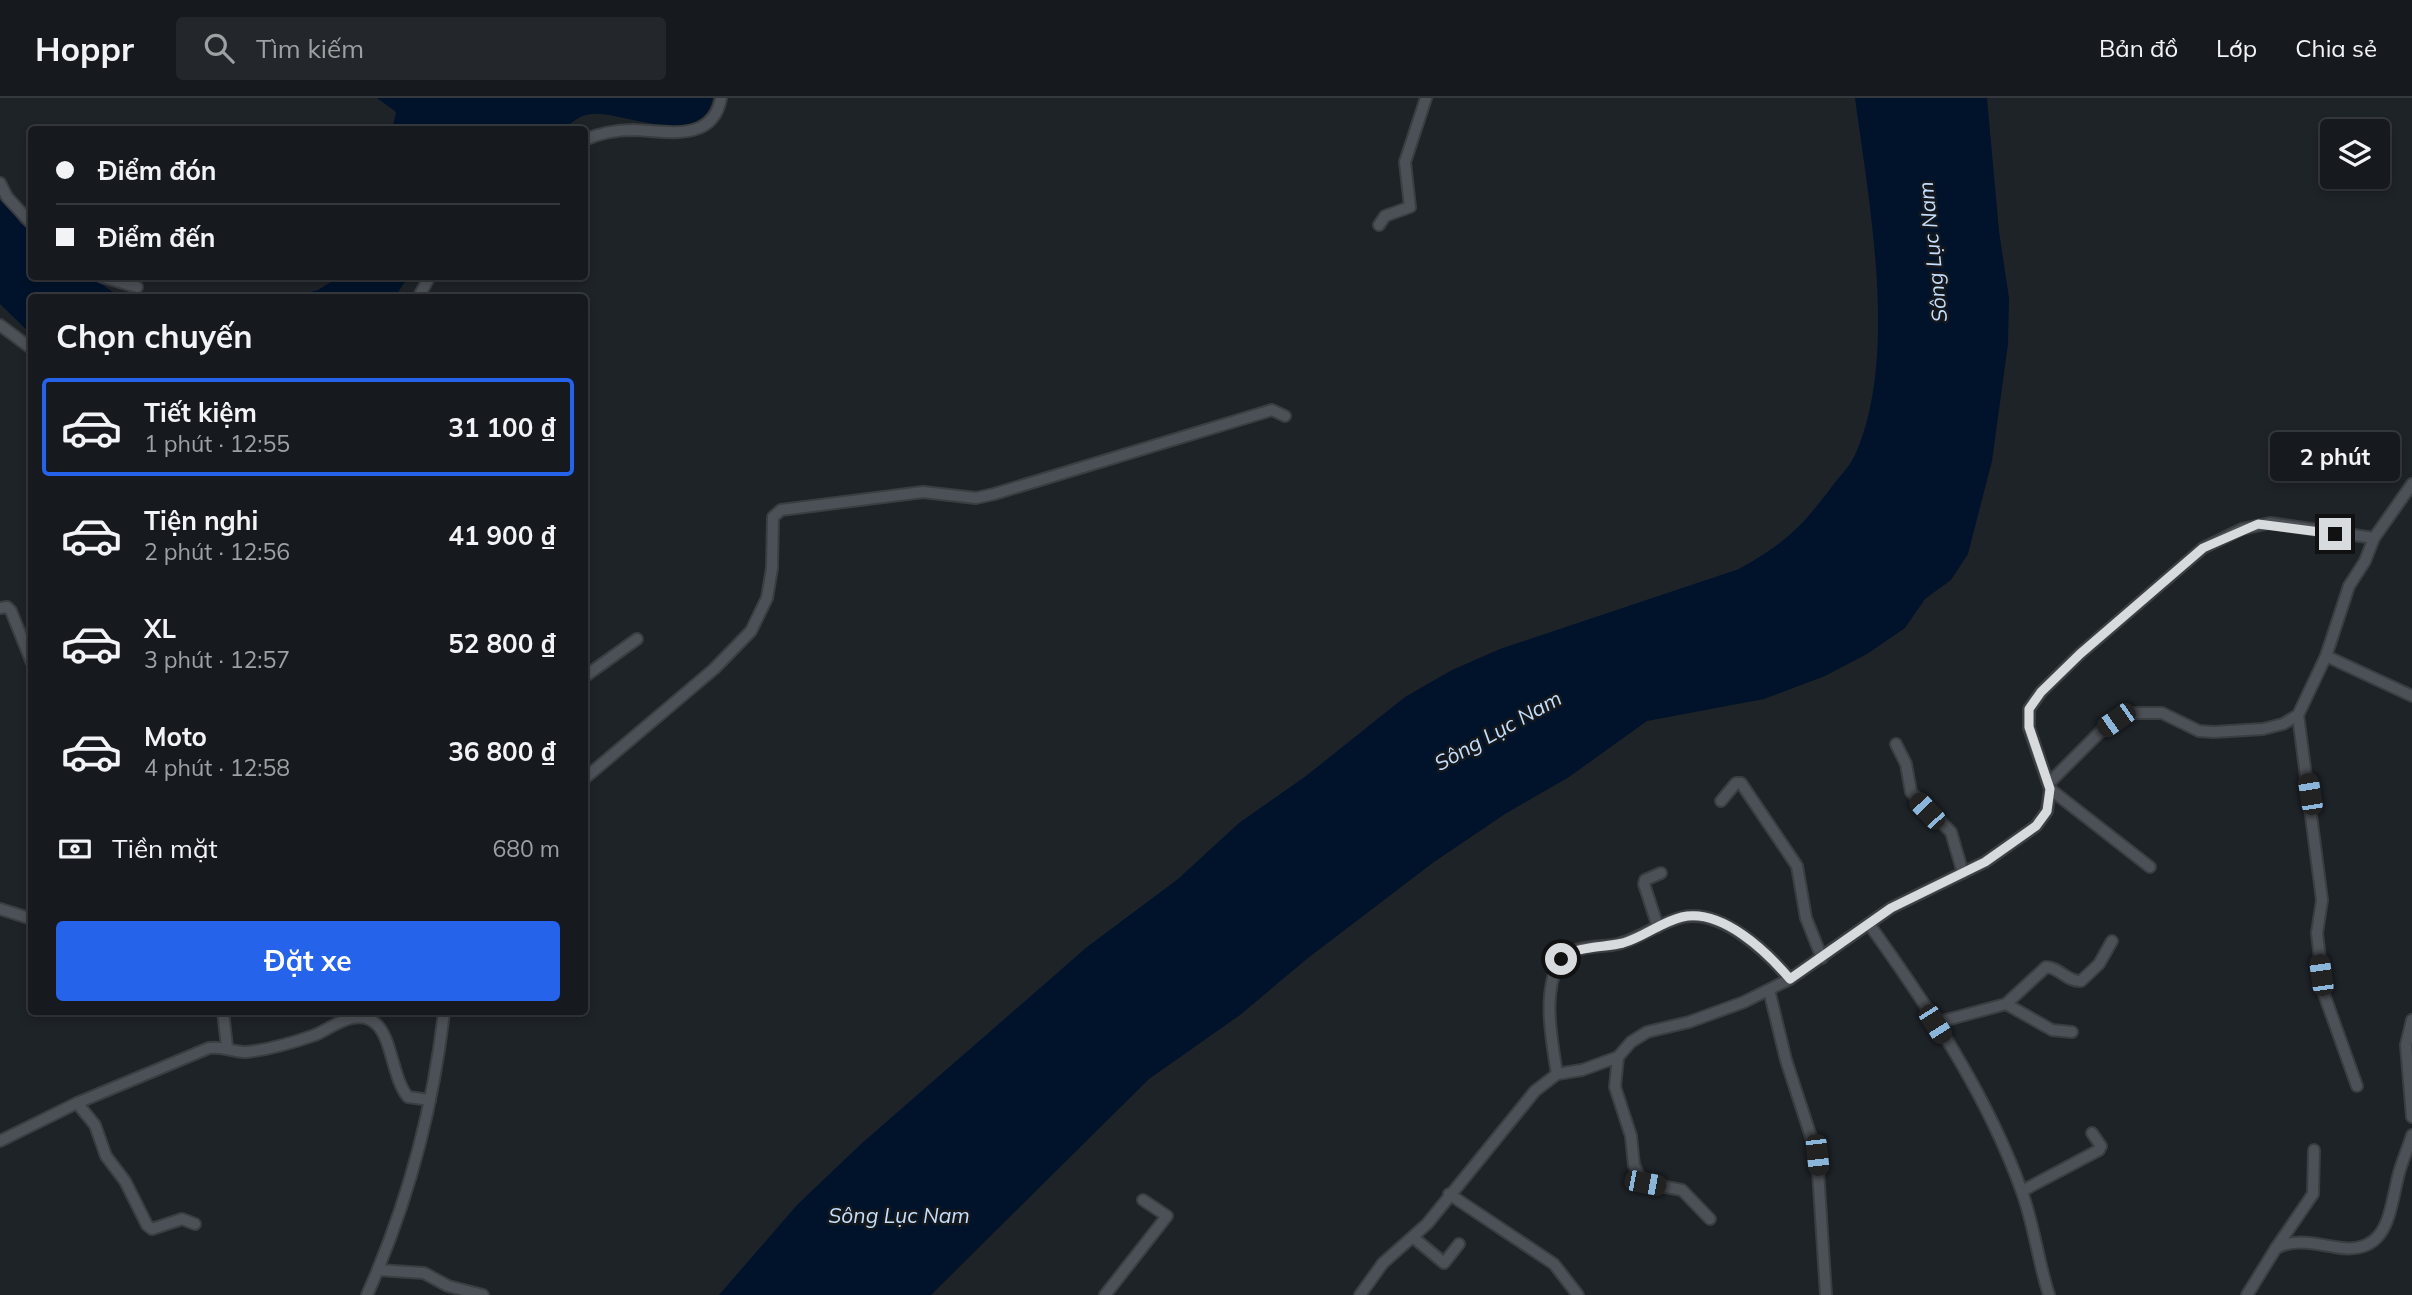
<!DOCTYPE html>
<html lang="vi">
<meta charset="utf-8">
<style>
:root{--surface:#161a1e;--page:#23272b;--text:#f1f3f6;--muted:#9ea1a4;--line:#35383c;--accent:#2563eb}
body{margin:0;font-family:Mulish,sans-serif;background:var(--page);color:var(--text);height:100vh;display:flex;flex-direction:column;font-size:26px;white-space:nowrap}
*{box-sizing:border-box;margin:0}
p{font-size:23px;color:var(--muted)}
.icon{flex:none;width:38px;height:38px;fill:none;stroke:currentColor;stroke-width:2;stroke-linecap:round;stroke-linejoin:round}
.map{position:relative;flex:1;overflow:hidden}
.drawer{position:absolute;left:28px;top:196px;width:560px;height:721px;display:flex;flex-direction:column;background:var(--surface);border-radius:7px;box-shadow:0 4px 10px #0003,0 0 0 2px var(--line)}
.drawer>*{flex:none}
.top-card{position:absolute;left:28px;top:28px;width:560px;height:154px;border-radius:7px;box-shadow:0 4px 10px #0003,0 0 0 2px var(--line);display:grid;align-content:center;height:154px;padding:0 28px;background:var(--surface)}
.fabs{position:absolute;left:2320px;top:21px;display:grid;gap:14px}
.fabs a{display:grid;place-items:center;width:70px;height:70px;border-radius:7px;background:var(--surface);box-shadow:0 4px 10px #0003,0 0 0 2px var(--line);font-size:35px}
.end{position:absolute;width:32px;height:32px;margin:-16px;border:9px solid #d8dbde;background:#111;box-shadow:0 0 0 4px #111}
.from{border-radius:50%}
.bubble{position:absolute;height:49px;border-radius:7px;background:var(--surface);box-shadow:0 4px 10px #0003,0 0 0 2px var(--line);font-size:23px;font-weight:700;line-height:49px;text-align:center}
.car{position:absolute;width:21px;height:42px;margin:-21px -10px;border-radius:9px;box-shadow:0 0 5px 2px #0007;background:linear-gradient(#222 24%,#8ab4d8 0 40%,#222 0 76%,#8ab4d8 0 86%,#222 0)}
.top-card b{display:flex;align-items:center;gap:24px;height:66px;font-size:26px}
.top-card b+b{border-top:2px solid var(--line)}
.top-card i{width:18px;height:18px;background:var(--text)}
ul{padding:0;list-style:none}
li{display:flex;align-items:center;gap:21px;height:98px;margin:0 14px 10px;padding:0 14px;border:4px solid transparent;border-radius:7px}
li div{flex:1}
li b{display:block;font-size:26px}
li em{font-style:normal;font-weight:700}
li.selected{border-color:var(--accent)}
li>.icon{width:63px;height:63px;stroke-width:1.5}
h2{padding:0 28px;font-size:32px;line-height:84px}
.pay{display:flex;align-items:center;gap:18px;height:77px;padding:0 28px;font-size:26px}
.pay p{margin-inline-start:auto}
.button{display:flex;gap:14px;margin-top:auto;padding:14px 28px}
.button a{flex:1;height:80px;border-radius:7px;background:var(--accent);color:#fff;font-size:28px;font-weight:700;line-height:80px;text-align:center}
header{display:flex;align-items:center;gap:42px;box-sizing:border-box;height:98px;padding:0 35px;background:var(--surface);border-bottom:2px solid var(--line)}
header strong{font-size:33px}
nav{display:flex;gap:38px;margin-inline-start:auto;font-size:24px}
.search{width:490px;height:63px;background:var(--page);display:flex;align-items:center;gap:18px;box-sizing:border-box;padding:0 24px;border-radius:7px;color:var(--muted);font-size:26px}
.map>svg:first-child{display:block}
</style>
<header>
<strong>Hoppr</strong>
<div class="search"><svg class="icon" aria-label="search" viewBox="0 0 24 24"><circle cx="10" cy="10" r="6"/><path d="M15 15l6 6"/></svg>Tìm kiếm</div>
<nav><a>Bản đồ</a><a>Lớp</a><a>Chia sẻ</a></nav>
</header>
<div class="map">
<svg width="2412" height="1197" viewBox="0 0 2412 1197">
<rect width="100%" height="100%" fill="#1e2328"/>
<!-- water -->
<g fill="#00132a">
<path d="M377 0H713C702 53 622 13 592 16 579 17 573 24 564 31L392 32 396 14Z"/>
<path d="M1855 0H1987L1999 133 2009 200 2008 246 1992 363 1968 456 1951 482 1925 501 1905 530 1867 556 1825 578 1764 601 1647 623 1569 679 1505 716 1434 764 1308 860 1240 917 1149 981 931 1197H719L797 1107 861 1046 1087 849 1178 781 1239 725 1306 678 1405 599 1452 572 1500 551 1739 471C1785 445 1802 429 1833 387 1840 378 1850 368 1855 357 1899 259 1869 105 1855 0Z"/>
<polygon points="0,93 20,125 31,133 32,178 91,179 120,199 32,200 31,236 0,206"/>
<polygon points="339,179 339,178 408,179 395,199 293,199 318,192"/>
</g>
<g fill="none" stroke-linecap="round" stroke-linejoin="round">
<!-- minor casing -->
<g stroke="#3a3e41" stroke-width="14">
<g id="minor">
<path d="M584 42C600 35 616 32 633 32 667 33 713 45 721 0"/>
<polyline points="0,85 7,99 32,126"/>
<polyline points="1379,127 1385,118 1410,109 1405,64 1426,0"/>
<polyline points="100,178 137,189"/>
<polyline points="418,200 430,178"/>
<polyline points="0,227 32,251"/>
<polyline points="0,510 7,509 11,513 32,565"/>
<polyline points="2326,558 2412,598"/>
<polyline points="584,579 637,541"/>
<polyline points="2298,617 2322,802 2317,835 2324,896 2357,988"/>
<polyline points="1896,646 1906,666 1911,694 1951,734 1963,775"/>
<polyline points="584,681 714,571 751,533 767,500 772,470 773,419 781,412 923,394 976,400 994,396 1272,312 1285,318"/>
<polyline points="2050,684 2103,631 2127,615 2162,615 2199,633 2214,634 2263,631 2283,626 2298,617 2326,558 2349,488 2365,463 2374,440"/>
<polyline points="2050,691 2150,769"/>
<polyline points="1721,703 1736,685 1741,685 1797,768 1806,820 1822,860"/>
<polyline points="0,811 32,821"/>
<path d="M1869 826C1929 910 1987 996 2022 1094 2034 1127 2038 1163 2049 1197"/>
<polyline points="1658,829 1644,786 1645,782 1661,775"/>
<polyline points="1769,892 1786,962 1817,1057 1826,1197"/>
<polyline points="2006,906 2052,932 2072,934"/>
<polyline points="223,914 227,949"/>
<polyline points="2412,922 2406,947 2412,1019"/>
<path d="M1935 925 2006 906 2046 869C2059 869 2067 884 2081 883L2099 866 2112 843"/>
<polyline points="1618,959 1615,989 1631,1038 1634,1067 1640,1080 1645,1085 1682,1092 1710,1121"/>
<path d="M1557 976C1552 944 1542 895 1559 865 1570 846 1600 850 1618 846 1641 840 1660 824 1683 819 1722 811 1767 854 1790 881"/>
<polyline points="77,1005 95,1027 106,1058 125,1083 147,1127 152,1131 182,1121 195,1126"/>
<path d="M0 1043 77 1005 209 950C224 948 233 954 246 954 267 952 295 944 315 937 331 930 357 909 375 925 392 938 392 980 408 999L430 1002"/>
<polyline points="2022,1093 2099,1052 2101,1048 2092,1035"/>
<polyline points="1449,1096 1554,1166 1578,1197"/>
<polyline points="1414,1140 1444,1165 1459,1146"/>
<polyline points="2276,1150 2313,1096 2314,1052"/>
<polyline points="378,1172 424,1175 448,1188 483,1197"/>
<path d="M367 1197C407 1107 433 1011 444 914"/>
<polyline points="1105,1197 1167,1118 1143,1102"/>
<polyline points="1360,1197 1383,1165 1427,1126 1535,993 1557,976 1582,972 1618,959 1631,944 1647,934 1689,924 1744,904 1790,881 1891,810 1985,764 2036,728 2047,713 2050,691 2029,630 2029,611 2041,594 2080,556 2203,450 2242,431 2270,425 2374,440 2412,386"/>
<path d="M2247 1197 2276 1150C2295 1140 2316 1146 2335 1149 2388 1159 2389 1115 2398 1079 2401 1065 2408 1051 2412 1037"/>
</g>
</g>
<!-- minor -->
<use href="#minor" stroke="#4c5157" stroke-width="10"/>
</g>
<g fill="none" stroke-linecap="round" stroke-linejoin="round">
<!-- route -->
<path stroke="#d8dbde" stroke-width="9" d="M1561 861C1578 847 1602 850 1623 845 1644 839 1661 824 1682 819 1722 810 1767 854 1790 881L1891 810 1985 764 2036 728 2047 713 2050 691 2029 629V611L2041 594 2080 556 2203 450 2258 426 2335 436"/>
</g>
<g text-anchor="middle" stroke-width="5" stroke-linejoin="round" paint-order="stroke">
<!-- water labels -->
<g font-size="21" font-style="italic" fill="#c5dffc" stroke="#15191e">
<text transform="translate(1933 154) rotate(-96)" y="7">Sông Lục Nam</text>
<text transform="translate(1498 633) rotate(-29)" y="7">Sông Lục Nam</text>
<text x="899" y="1125">Sông Lục Nam</text>
</g>
</g>
</svg>
<div class="fabs">
<a><svg class="icon" aria-label="layers" viewBox="0 0 24 24"><path d="M12 4l9 5-9 5-9-5zM3 14l9 5 9-5"/></svg></a>
</div>
<i class="end from" style="left:1561px;top:861px"></i>
<i class="end" style="left:2335px;top:436px"></i>
<div class="bubble" style="left:2270px;top:334px;width:130px">2 phút</div>
<i class="car" style="left:2116px;top:622px;rotate:235deg"></i>
<i class="car" style="left:2310px;top:696px;rotate:351deg"></i>
<i class="car" style="left:1927px;top:713px;rotate:317deg"></i>
<i class="car" style="left:2321px;top:877px;rotate:352deg"></i>
<i class="car" style="left:1935px;top:926px;rotate:148deg"></i>
<i class="car" style="left:1817px;top:1057px;rotate:174deg"></i>
<i class="car" style="left:1645px;top:1085px;rotate:101deg"></i>
<div class="top-card">
<b><i class="from"></i>Điểm đón</b>
<b><i></i>Điểm đến</b>
</div>
<section class="drawer">
<h2>Chọn chuyến</h2>
<ul>
<li class="selected"><svg class="icon" aria-label="car" viewBox="0 0 24 24"><path d="M5 17H2v-5l4-1 3-4h7l3 4 3 1v5h-3M9 17h6M6 11h13"/><circle cx="7" cy="17" r="2"/><circle cx="17" cy="17" r="2"/></svg><div><b>Tiết kiệm</b><p>1 phút · 12:55</p></div><em>31 100 ₫</em></li>
<li><svg class="icon" aria-label="car" viewBox="0 0 24 24"><path d="M5 17H2v-5l4-1 3-4h7l3 4 3 1v5h-3M9 17h6M6 11h13"/><circle cx="7" cy="17" r="2"/><circle cx="17" cy="17" r="2"/></svg><div><b>Tiện nghi</b><p>2 phút · 12:56</p></div><em>41 900 ₫</em></li>
<li><svg class="icon" aria-label="car" viewBox="0 0 24 24"><path d="M5 17H2v-5l4-1 3-4h7l3 4 3 1v5h-3M9 17h6M6 11h13"/><circle cx="7" cy="17" r="2"/><circle cx="17" cy="17" r="2"/></svg><div><b>XL</b><p>3 phút · 12:57</p></div><em>52 800 ₫</em></li>
<li><svg class="icon" aria-label="car" viewBox="0 0 24 24"><path d="M5 17H2v-5l4-1 3-4h7l3 4 3 1v5h-3M9 17h6M6 11h13"/><circle cx="7" cy="17" r="2"/><circle cx="17" cy="17" r="2"/></svg><div><b>Moto</b><p>4 phút · 12:58</p></div><em>36 800 ₫</em></li>
</ul>
<div class="pay"><svg class="icon" aria-label="cash" viewBox="0 0 24 24"><path d="M3 7h18v10H3z"/><circle cx="12" cy="12" r="2"/></svg>Tiền mặt<p>680 m</p></div>
<div class="button"><a>Đặt xe</a></div>
</section>
</div>
